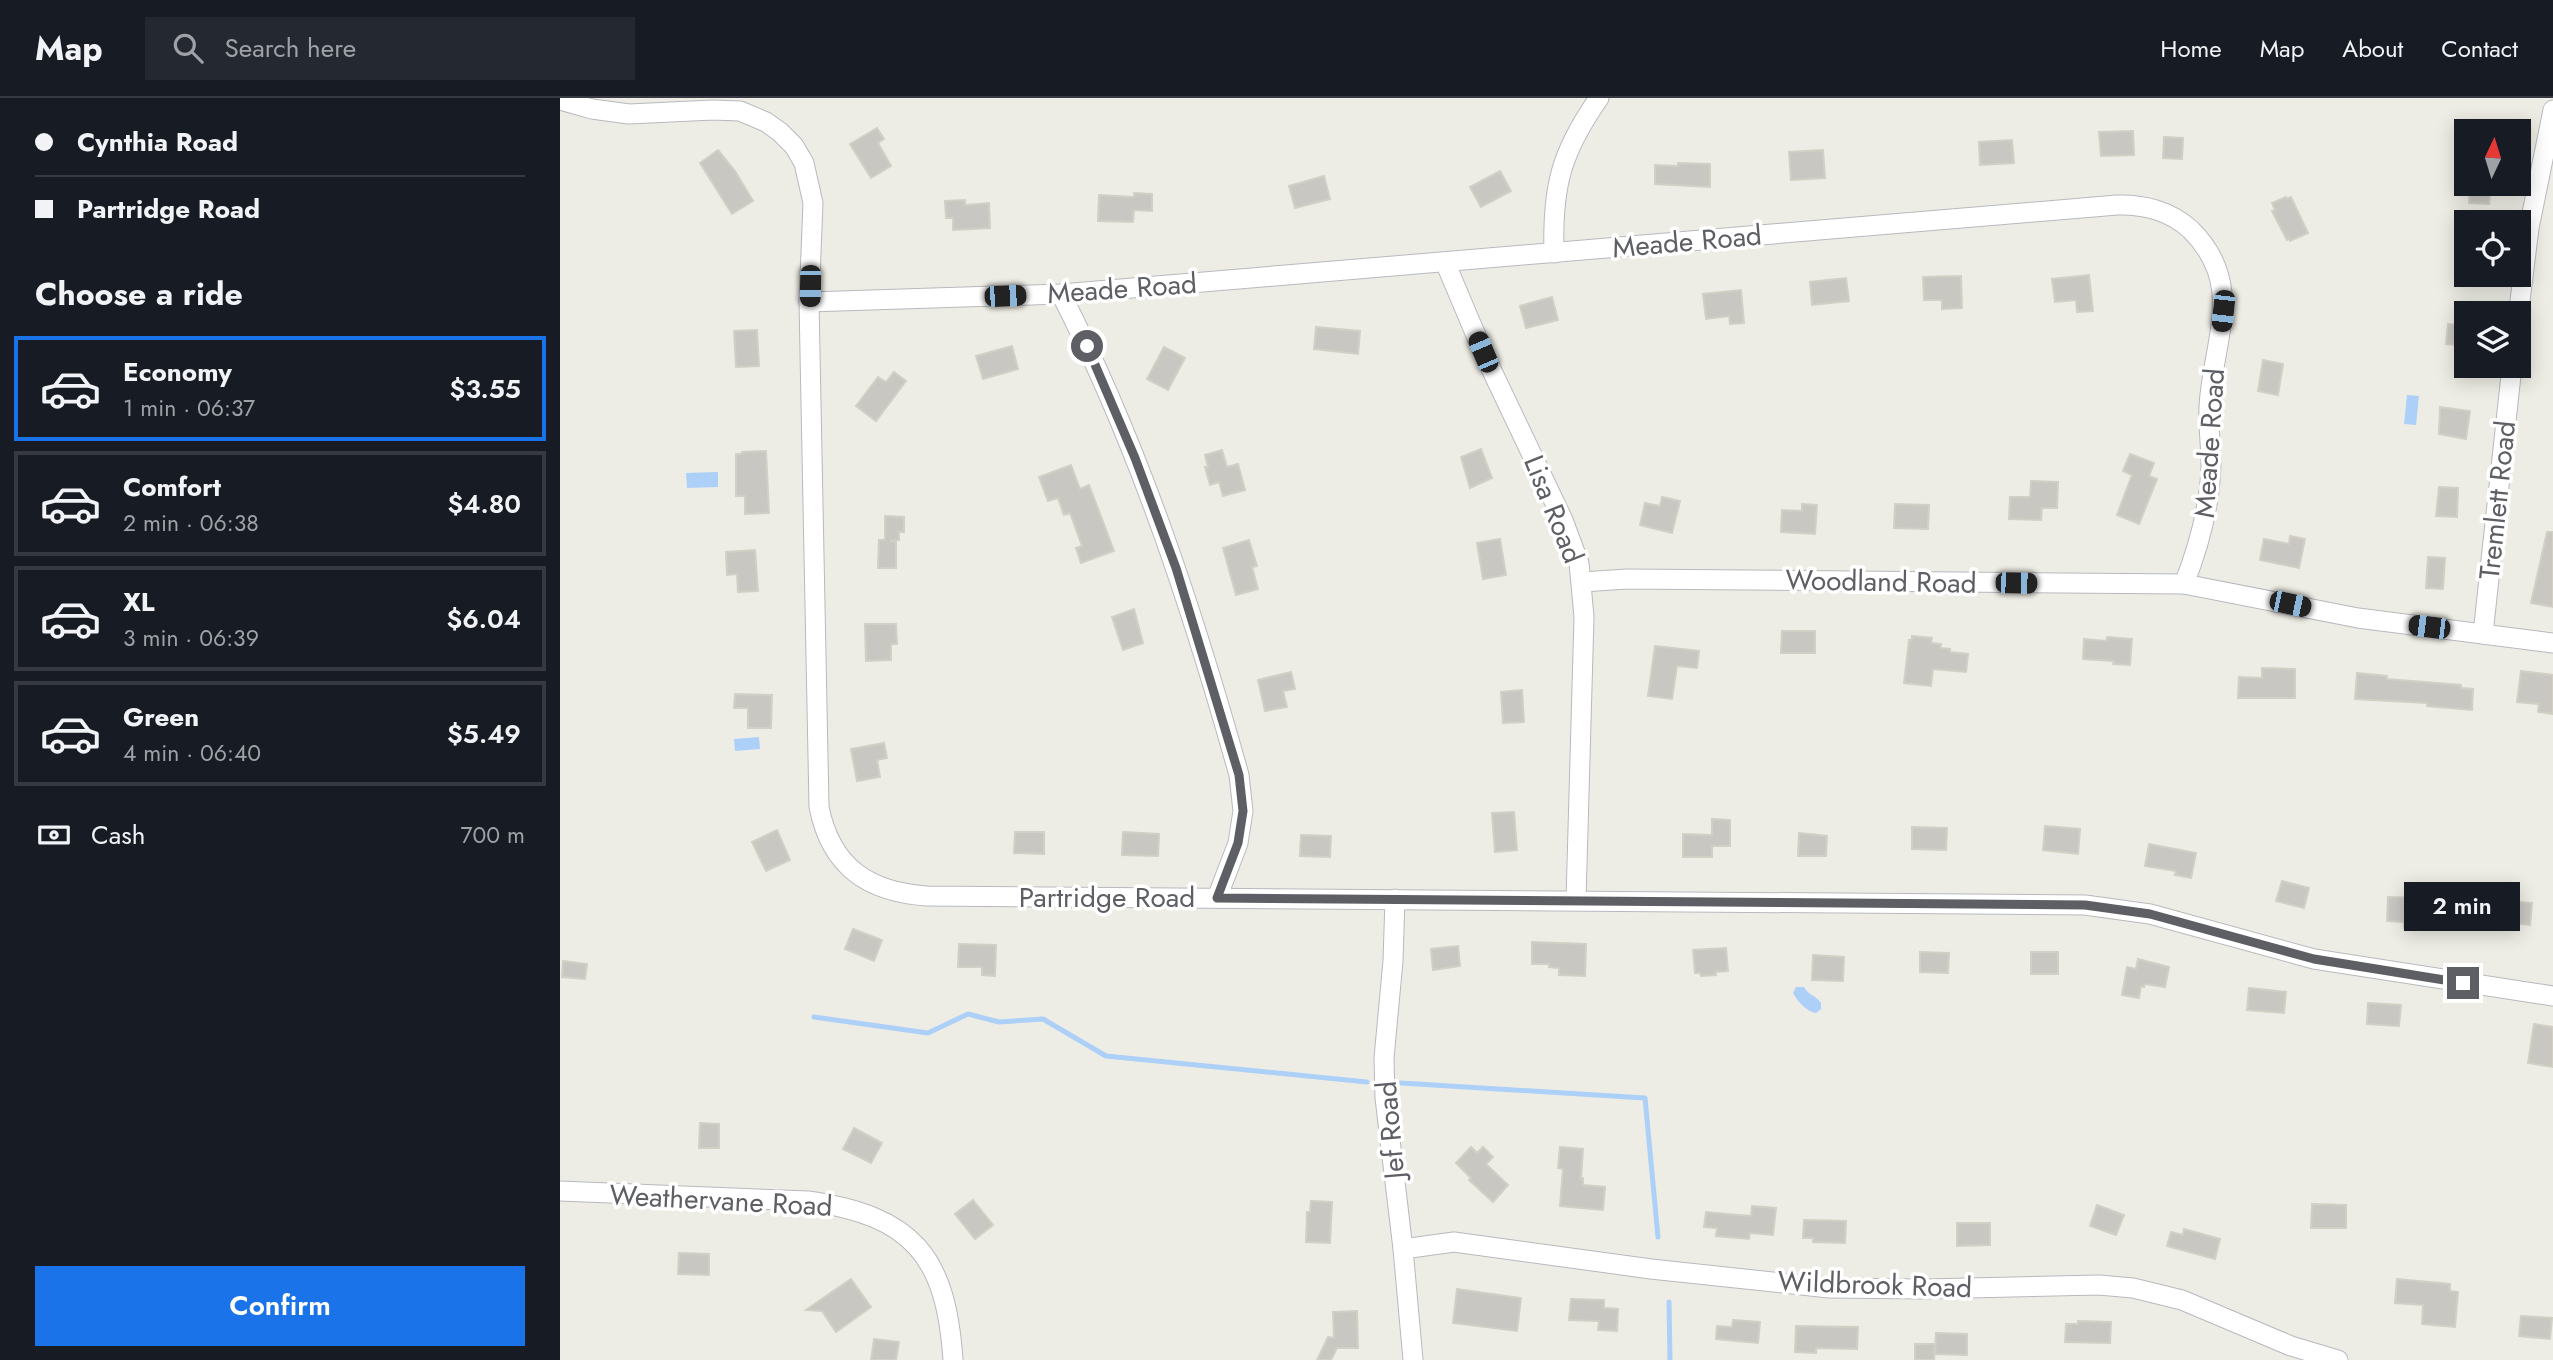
<!DOCTYPE html>
<meta charset="utf-8">
<style>
:root{--surface:#171b24;--page:#242831;--text:#f1f3f6;--muted:#9ea1a6;--line:#363941;--accent:#1a73e8}
body{margin:0;font-family:Jost,sans-serif;background:var(--page);color:var(--text);height:100vh;display:flex;flex-direction:column;font-size:26px;white-space:nowrap}
*{box-sizing:border-box;margin:0}
p{font-size:23px;color:var(--muted)}
.icon{flex:none;width:38px;height:38px;fill:none;stroke:currentColor;stroke-width:2;stroke-linecap:round;stroke-linejoin:round}
.map{position:relative;flex:1;overflow:hidden}
.drawer{display:flex;flex-direction:column;background:var(--surface);width:560px}
.drawer>*{flex:none}
.guide{display:grid;align-content:center;height:154px;padding:0 35px;background:var(--surface)}
.needle{width:46px;rotate:4deg}
.controls{position:absolute;left:1894px;top:21px;display:grid;gap:14px}
.controls a{display:grid;place-items:center;width:77px;height:77px;border-radius:0px;background:var(--surface);box-shadow:0 4px 18px #0003;font-size:35px}
.end{position:absolute;width:32px;height:32px;margin:-16px;border:9px solid #5d5f64;background:#fff;box-shadow:0 0 0 4px #fff}
.from{border-radius:50%}
.bubble{position:absolute;height:49px;border-radius:0px;background:var(--surface);box-shadow:0 4px 18px #0003;font-size:23px;font-weight:600;line-height:49px;text-align:center}
.car{position:absolute;width:21px;height:42px;margin:-21px -10px;border-radius:9px;box-shadow:0 0 5px 2px #0007;background:linear-gradient(#222 24%,#8ab4d8 0 40%,#222 0 76%,#8ab4d8 0 86%,#222 0)}
.guide b{display:flex;align-items:center;gap:24px;height:66px;font-size:26px}
.guide b+b{border-top:2px solid var(--line)}
.guide i{width:18px;height:18px;background:var(--text)}
ul{padding:0;list-style:none}
li{display:flex;align-items:center;gap:21px;height:105px;margin:0 14px 10px;padding:0 21px;border:4px solid var(--line);border-radius:0px}
li div{flex:1}
li b{display:block;font-size:26px}
li em{font-style:normal;font-weight:600}
li.selected{border-color:var(--accent)}
li>.icon{width:63px;height:63px;stroke-width:1.5}
h2{padding:0 35px;font-size:32px;line-height:84px}
.pay{display:flex;align-items:center;gap:18px;height:77px;padding:0 35px;font-size:26px}
.pay p{margin-inline-start:auto}
.primary-button{display:flex;gap:14px;margin-top:auto;padding:14px 35px}
.primary-button a{flex:1;height:80px;border-radius:0px;background:var(--accent);color:#fff;font-size:28px;font-weight:600;line-height:80px;text-align:center}
header{display:flex;align-items:center;gap:42px;box-sizing:border-box;height:98px;padding:0 35px;background:var(--surface);border-bottom:2px solid var(--line)}
header strong{font-size:33px}
nav{display:flex;gap:38px;margin-inline-start:auto;font-size:24px}
.search{width:490px;height:63px;background:var(--page);display:flex;align-items:center;gap:18px;box-sizing:border-box;padding:0 24px;border-radius:0px;color:var(--muted);font-size:26px}
main{display:flex;flex:1;min-height:0}
.map>svg:first-child{display:block}
</style>
<header>
<strong>Map</strong>
<div class="search"><svg class="icon" aria-label="search" viewBox="0 0 24 24"><circle cx="10" cy="10" r="6"/><path d="M15 15l6 6"/></svg>Search here</div>
<nav><a>Home</a><a>Map</a><a>About</a><a>Contact</a></nav>
</header>
<main>
<section class="drawer">
<div class="guide">
<b><i class="from"></i>Cynthia Road</b>
<b><i></i>Partridge Road</b>
</div>
<h2>Choose a ride</h2>
<ul>
<li class="selected"><svg class="icon" aria-label="car" viewBox="0 0 24 24"><path d="M5 17H2v-5l4-1 3-4h7l3 4 3 1v5h-3M9 17h6M6 11h13"/><circle cx="7" cy="17" r="2"/><circle cx="17" cy="17" r="2"/></svg><div><b>Economy</b><p>1 min · 06:37</p></div><em>$3.55</em></li>
<li><svg class="icon" aria-label="car" viewBox="0 0 24 24"><path d="M5 17H2v-5l4-1 3-4h7l3 4 3 1v5h-3M9 17h6M6 11h13"/><circle cx="7" cy="17" r="2"/><circle cx="17" cy="17" r="2"/></svg><div><b>Comfort</b><p>2 min · 06:38</p></div><em>$4.80</em></li>
<li><svg class="icon" aria-label="car" viewBox="0 0 24 24"><path d="M5 17H2v-5l4-1 3-4h7l3 4 3 1v5h-3M9 17h6M6 11h13"/><circle cx="7" cy="17" r="2"/><circle cx="17" cy="17" r="2"/></svg><div><b>XL</b><p>3 min · 06:39</p></div><em>$6.04</em></li>
<li><svg class="icon" aria-label="car" viewBox="0 0 24 24"><path d="M5 17H2v-5l4-1 3-4h7l3 4 3 1v5h-3M9 17h6M6 11h13"/><circle cx="7" cy="17" r="2"/><circle cx="17" cy="17" r="2"/></svg><div><b>Green</b><p>4 min · 06:40</p></div><em>$5.49</em></li>
</ul>
<div class="pay"><svg class="icon" aria-label="cash" viewBox="0 0 24 24"><path d="M3 7h18v10H3z"/><circle cx="12" cy="12" r="2"/></svg>Cash<p>700 m</p></div>
<div class="primary-button"><a>Confirm</a></div>
</section>
<div class="map">
<svg width="1993" height="1262" viewBox="0 0 1993 1262">
<rect width="100%" height="100%" fill="#eeede5"/>
<!-- water -->
<g fill="#acd0f7">
<polygon points="1847,297 1859,298 1856,327 1844,326"/>
<polygon points="158,374 158,389 127,390 126,375"/>
<polygon points="199,639 200,651 175,653 174,641"/>
<path d="M1236 889H1244C1249 898 1256 897 1261 905V911L1256 915C1247 914 1237 903 1233 895Z"/>
</g>
<g fill="none" stroke-linecap="round" stroke-linejoin="round">
<!-- stream -->
<g stroke="#acd0f7" stroke-width="5">
<polyline points="254,919 368,935 408,916 439,924 483,921 546,958 807,984"/>
<polyline points="841,985 1085,1000 1098,1139"/>
<polyline points="1109,1204 1110,1262"/>
</g>
</g>
<!-- building -->
<g fill="#c9c7c2" stroke="#d2cfc4" stroke-width="2">
<polygon points="317,30 324,41 318,45 331,68 311,80 290,46"/>
<polygon points="1573,33 1574,57 1541,58 1539,34"/>
<polygon points="1604,39 1623,40 1622,61 1603,60"/>
<polygon points="1452,42 1454,65 1420,67 1419,44"/>
<polygon points="158,52 175,73 193,103 172,116 140,65"/>
<polygon points="1263,52 1265,80 1231,82 1229,54"/>
<polygon points="1118,65 1150,66 1150,89 1095,86 1095,67 1118,68"/>
<polygon points="940,73 951,93 921,109 910,89"/>
<polygon points="764,78 770,101 735,110 729,88"/>
<polygon points="1910,86 1931,86 1929,106 1909,105"/>
<polygon points="574,95 592,96 592,113 574,112 573,124 538,123 539,97 574,99"/>
<polygon points="1726,99 1727,101 1731,99 1748,135 1730,143 1729,140 1727,142 1712,113 1715,112 1712,105"/>
<polygon points="405,102 405,107 429,105 430,130 393,132 393,120 386,120 385,103"/>
<polygon points="1529,177 1533,213 1517,214 1516,202 1495,204 1492,181"/>
<polygon points="1401,178 1402,210 1382,211 1382,202 1364,202 1363,179"/>
<polygon points="1286,180 1289,203 1252,207 1250,184"/>
<polygon points="1181,192 1184,225 1170,226 1169,218 1146,221 1143,196"/>
<polygon points="992,199 998,222 966,230 960,208"/>
<polygon points="1888,226 1906,227 1906,248 1886,246"/>
<polygon points="756,229 800,233 798,256 754,251"/>
<polygon points="197,232 199,268 176,269 174,233"/>
<polygon points="452,248 458,271 423,281 416,258"/>
<polygon points="604,249 625,260 608,292 587,281"/>
<polygon points="1703,262 1723,266 1718,297 1698,293"/>
<polygon points="334,274 346,283 316,323 296,308 318,279 326,284"/>
<polygon points="1880,309 1910,313 1906,341 1879,336"/>
<polygon points="921,351 932,380 910,390 901,359"/>
<polygon points="662,352 667,369 678,366 685,392 663,398 659,384 650,387 645,369 648,369 645,357"/>
<polygon points="206,353 209,415 185,416 185,398 176,398 176,356 182,356 182,354"/>
<polygon points="1570,356 1594,365 1589,378 1597,381 1579,426 1557,417 1572,377 1563,373"/>
<polygon points="511,367 520,391 529,387 554,453 521,465 516,450 522,448 510,415 504,417 498,400 488,403 479,379"/>
<polygon points="1471,383 1498,384 1497,410 1482,410 1481,422 1449,421 1450,399 1470,399"/>
<polygon points="1879,389 1898,390 1897,419 1876,418"/>
<polygon points="1102,399 1120,403 1112,435 1080,427 1085,405 1100,408"/>
<polygon points="1242,406 1257,407 1255,436 1221,434 1222,412 1242,413"/>
<polygon points="1335,406 1369,407 1368,431 1334,430"/>
<polygon points="325,418 344,419 344,434 339,434 339,442 330,443 336,443 336,470 318,470 319,442 325,442"/>
<polygon points="1987,434 1993,434 1993,509 1971,505"/>
<polygon points="1730,438 1745,441 1739,470 1700,462 1704,441 1729,446"/>
<polygon points="940,441 946,477 923,481 917,445"/>
<polygon points="689,442 697,468 692,469 698,491 676,497 663,450"/>
<polygon points="195,452 198,493 178,494 177,476 167,477 166,454"/>
<polygon points="1868,459 1885,460 1883,491 1866,490"/>
<polygon points="574,511 583,545 563,552 552,519"/>
<polygon points="305,526 336,526 337,546 331,546 331,562 306,563"/>
<polygon points="1222,533 1255,533 1255,555 1221,555"/>
<polygon points="1352,538 1372,540 1371,545 1381,546 1380,550 1390,551 1390,554 1408,556 1406,574 1373,571 1371,588 1344,585 1349,542 1352,542"/>
<polygon points="1547,539 1572,541 1570,567 1553,566 1554,563 1523,561 1524,541 1547,543"/>
<polygon points="1095,548 1139,553 1137,570 1117,568 1112,601 1088,598"/>
<polygon points="1702,570 1735,571 1735,600 1678,600 1679,579 1702,580"/>
<polygon points="1961,573 1993,577 1993,616 1978,614 1979,606 1957,604"/>
<polygon points="731,574 735,591 723,593 727,609 705,613 698,582"/>
<polygon points="1797,575 1827,578 1827,581 1901,587 1901,590 1913,591 1912,612 1867,608 1867,605 1795,601"/>
<polygon points="962,592 964,624 943,625 941,594"/>
<polygon points="175,596 212,597 211,630 188,630 188,610 174,610"/>
<polygon points="324,645 327,660 317,662 320,679 297,683 291,651"/>
<polygon points="954,714 957,752 935,754 932,715"/>
<polygon points="1152,721 1170,722 1170,748 1152,748 1152,759 1123,759 1123,736 1152,737"/>
<polygon points="1485,728 1520,731 1518,756 1483,752"/>
<polygon points="1352,729 1387,730 1386,752 1352,751"/>
<polygon points="217,732 230,762 206,773 192,744"/>
<polygon points="455,734 484,734 484,756 454,755"/>
<polygon points="563,734 599,736 598,758 562,757"/>
<polygon points="1239,735 1267,738 1266,758 1238,758"/>
<polygon points="741,737 771,738 770,759 740,758"/>
<polygon points="1589,746 1636,755 1631,780 1615,777 1616,773 1585,768"/>
<polygon points="1722,783 1749,790 1744,810 1716,803"/>
<polygon points="1861,791 1874,792 1874,800 1877,800 1876,831 1844,830 1844,824 1827,823 1828,799 1861,800"/>
<polygon points="1943,793 1959,795 1958,804 1972,805 1970,827 1940,824"/>
<polygon points="293,831 322,842 314,863 285,851"/>
<polygon points="972,844 1026,846 1025,878 999,877 999,870 989,869 989,866 972,866"/>
<polygon points="399,846 436,847 435,878 422,877 422,869 398,869"/>
<polygon points="898,848 900,868 873,872 871,851"/>
<polygon points="1166,850 1168,873 1155,874 1156,877 1141,878 1140,875 1135,875 1133,852"/>
<polygon points="1360,854 1389,855 1388,875 1360,874"/>
<rect x="1471" y="854" width="27" height="22"/>
<polygon points="1253,857 1284,859 1283,883 1252,882"/>
<polygon points="1578,861 1609,869 1605,889 1585,886 1584,889 1581,888 1579,900 1562,897 1567,869 1576,871"/>
<polygon points="3,863 27,866 25,881 2,879"/>
<polygon points="1689,890 1726,894 1724,915 1687,912"/>
<polygon points="1808,905 1841,907 1839,928 1807,926"/>
<polygon points="1974,926 1993,929 1993,969 1968,965"/>
<polygon points="140,1025 159,1026 159,1050 139,1050"/>
<polygon points="294,1030 322,1045 311,1065 283,1051"/>
<polygon points="911,1049 917,1055 923,1049 933,1059 926,1066 948,1087 933,1104 909,1082 911,1080 896,1065"/>
<polygon points="1000,1049 1023,1051 1021,1080 1023,1080 1023,1087 1045,1089 1043,1112 1000,1108 1003,1071 998,1070"/>
<polygon points="413,1102 433,1127 415,1141 395,1116"/>
<polygon points="751,1103 772,1104 770,1145 746,1144 747,1114 750,1114"/>
<polygon points="1752,1106 1786,1107 1786,1130 1751,1130"/>
<polygon points="1537,1107 1564,1117 1556,1137 1530,1128"/>
<polygon points="1192,1108 1216,1110 1213,1137 1190,1135 1189,1141 1156,1138 1157,1130 1144,1129 1146,1114 1191,1118"/>
<polygon points="1244,1122 1286,1123 1285,1145 1253,1144 1253,1140 1243,1140"/>
<polygon points="1397,1125 1430,1125 1430,1147 1397,1148"/>
<polygon points="1624,1131 1660,1141 1655,1161 1607,1148 1611,1134 1623,1137"/>
<polygon points="119,1155 149,1156 149,1177 118,1176"/>
<polygon points="291,1181 311,1209 276,1234 262,1213 246,1212"/>
<polygon points="1837,1181 1890,1186 1890,1193 1898,1194 1895,1229 1862,1226 1863,1207 1835,1205"/>
<polygon points="897,1191 961,1200 957,1233 893,1225"/>
<polygon points="1011,1201 1044,1202 1044,1210 1058,1211 1057,1233 1038,1232 1039,1223 1009,1222"/>
<polygon points="797,1213 798,1250 777,1250 771,1262 757,1262 768,1239 774,1240 773,1214"/>
<polygon points="1961,1218 1992,1220 1990,1241 1959,1238"/>
<polygon points="1173,1222 1200,1224 1198,1245 1156,1241 1157,1228 1172,1229"/>
<polygon points="1518,1223 1551,1224 1550,1245 1505,1244 1506,1226 1518,1226"/>
<polygon points="1236,1228 1298,1229 1297,1251 1256,1250 1256,1255 1235,1254"/>
<polygon points="1376,1235 1407,1236 1407,1257 1375,1256"/>
<polygon points="314,1241 339,1244 336,1262 311,1262"/>
<polygon points="1355,1246 1375,1246 1374,1262 1355,1262"/>
</g>
<g fill="none" stroke-linecap="round" stroke-linejoin="round">
<!-- street casing -->
<g stroke="#b7b9be" stroke-width="21">
<g id="street">
<path d="M0 2 32 11 69 16 153 12 180 13 206 24 220 34 234 48 244 65 253 105 249 204 259 709C271 769 308 794 367 798L1525 807 1590 816 1754 861 1993 898"/>
<path d="M994 155C992 89 1001 54 1039 0"/>
<polyline points="885,164 923,254 1003,422 1019,465 1024,519 1016,802"/>
<path d="M501 196C579 348 633 513 679 677L683 713 678 745 657 800"/>
<path d="M249 204 501 196 1557 107C1583 106 1611 113 1631 132 1686 187 1653 242 1649 308 1648 328 1651 347 1651 367 1650 409 1639 448 1624 486"/>
<polyline points="1958,219 1969,130 1993,12"/>
<polyline points="1022,484 1067,481 1624,486 1798,520 1993,545"/>
<polyline points="1923,536 1952,268"/>
<polyline points="835,801 833,863 824,960 825,1000 843,1151 853,1262"/>
<path d="M0 1093 248 1103C353 1118 386 1158 393 1262"/>
<polyline points="843,1151 894,1144 1091,1171 1269,1190 1366,1191 1539,1187 1573,1190 1622,1202 1731,1248 1778,1262"/>
</g>
</g>
<!-- street -->
<use href="#street" stroke="#fff" stroke-width="19"/>
</g>
<g fill="none" stroke-linecap="round" stroke-linejoin="round">
<!-- route -->
<polyline stroke="#5d5f64" stroke-width="9" points="527,248 575,360 616,470 679,677 683,713 678,745 657,800 1525,807 1590,816 1754,861 1903,885"/>
</g>
<g text-anchor="middle" stroke-width="7" stroke-linejoin="round" paint-order="stroke">
<!-- street labels -->
<g font-size="28" fill="#5d5f64" stroke="#fff">
<text transform="translate(1127 143) rotate(-5)" y="10">Meade Road</text>
<text transform="translate(562 190) rotate(-4)" y="10">Meade Road</text>
<text transform="translate(1649 345) rotate(-86)" y="10">Meade Road</text>
<text transform="translate(1937 402) rotate(-84)" y="10">Tremlett Road</text>
<text transform="translate(994 411) rotate(68)" y="10">Lisa Road</text>
<text transform="translate(1321 483) rotate(1)" y="10">Woodland Road</text>
<text x="547" y="809">Partridge Road</text>
<text transform="translate(830 1032) rotate(-95)" y="10">Jef Road</text>
<text transform="translate(161 1102) rotate(3)" y="10">Weathervane Road</text>
<text transform="translate(1315 1186) rotate(2)" y="10">Wildbrook Road</text>
</g>
</g>
</svg>
<div class="controls">
<a><svg class="needle" viewBox="-14 -14 28 28"><path d="M0-13l5 13h-10z" fill="#e53935"/><path d="M0 13l5-13h-10z" fill="#9ea1a6"/></svg></a>
<a><svg class="icon" aria-label="locate" viewBox="0 0 24 24"><circle cx="12" cy="12" r="6"/><path d="M12 2v4M12 18v4M2 12h4M18 12h4"/></svg></a>
<a><svg class="icon" aria-label="layers" viewBox="0 0 24 24"><path d="M12 4l9 5-9 5-9-5zM3 14l9 5 9-5"/></svg></a>
</div>
<i class="end from" style="left:527px;top:248px"></i>
<i class="end" style="left:1903px;top:885px"></i>
<div class="bubble" style="left:1844px;top:784px;width:116px">2 min</div>
<i class="car" style="left:250px;top:188px;rotate:181deg"></i>
<i class="car" style="left:445px;top:198px;rotate:88deg"></i>
<i class="car" style="left:1663px;top:213px;rotate:186deg"></i>
<i class="car" style="left:923px;top:254px;rotate:337deg"></i>
<i class="car" style="left:1456px;top:485px;rotate:91deg"></i>
<i class="car" style="left:1730px;top:506px;rotate:102deg"></i>
<i class="car" style="left:1869px;top:529px;rotate:277deg"></i>
</div>
</main>
